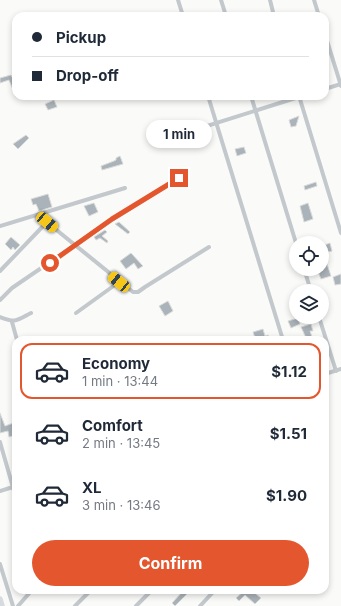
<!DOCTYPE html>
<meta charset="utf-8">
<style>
:root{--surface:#fff;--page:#f6f6f7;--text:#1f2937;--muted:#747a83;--line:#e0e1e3;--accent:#e4572e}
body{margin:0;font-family:Inter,sans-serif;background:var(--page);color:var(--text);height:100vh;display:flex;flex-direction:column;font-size:15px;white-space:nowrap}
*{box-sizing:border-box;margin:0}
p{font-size:13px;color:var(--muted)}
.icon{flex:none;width:22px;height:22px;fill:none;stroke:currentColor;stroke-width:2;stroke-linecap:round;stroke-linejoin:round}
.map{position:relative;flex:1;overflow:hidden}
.drawer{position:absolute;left:12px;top:336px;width:317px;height:258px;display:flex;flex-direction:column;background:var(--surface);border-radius:12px;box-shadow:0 2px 6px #0003}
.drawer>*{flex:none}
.banner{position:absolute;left:12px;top:12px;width:317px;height:88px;border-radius:12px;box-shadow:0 2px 6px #0003;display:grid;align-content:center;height:88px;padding:0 20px;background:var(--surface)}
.controls{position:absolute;left:289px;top:236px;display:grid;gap:8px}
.controls a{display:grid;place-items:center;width:40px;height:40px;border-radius:50%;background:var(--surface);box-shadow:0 2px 6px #0003;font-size:20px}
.end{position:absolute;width:18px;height:18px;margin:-9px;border:5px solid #e4572e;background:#fff;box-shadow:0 0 0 2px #fff}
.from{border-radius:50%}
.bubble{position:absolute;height:28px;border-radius:14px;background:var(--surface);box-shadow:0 2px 6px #0003;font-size:13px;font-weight:700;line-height:28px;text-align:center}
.car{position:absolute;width:12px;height:24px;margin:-12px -6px;border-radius:5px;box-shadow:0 0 3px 1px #0007;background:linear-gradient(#f5c518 24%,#345 0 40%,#f5c518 0 76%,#345 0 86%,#f5c518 0)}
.banner b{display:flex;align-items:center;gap:14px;height:38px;font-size:15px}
.banner b+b{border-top:1px solid var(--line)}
.banner i{width:10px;height:10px;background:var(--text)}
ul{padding:7px 0 0;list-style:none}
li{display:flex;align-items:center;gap:12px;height:56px;margin:0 8px 6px;padding:0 12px;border:2px solid transparent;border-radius:12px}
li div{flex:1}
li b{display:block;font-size:15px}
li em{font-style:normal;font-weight:700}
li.selected{border-color:var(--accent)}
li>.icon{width:36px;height:36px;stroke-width:1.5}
.action{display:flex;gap:8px;margin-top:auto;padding:8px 20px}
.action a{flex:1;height:46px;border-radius:24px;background:var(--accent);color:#fff;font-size:16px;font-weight:700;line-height:46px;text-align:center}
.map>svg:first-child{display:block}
</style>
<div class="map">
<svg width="341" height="606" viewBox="0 0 341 606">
<rect width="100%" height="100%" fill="#fafaf8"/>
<!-- building -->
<g fill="#aab3b9" stroke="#dcdcda">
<polygon points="11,75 12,77 16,76 16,97 9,80 0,83 0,78"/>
<polygon points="54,100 57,107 48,110 45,104"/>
<polygon points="299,116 296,126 291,127 289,120"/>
<polygon points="26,135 29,138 18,149 13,144"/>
<polygon points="244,147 246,153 237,156 235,149"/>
<polygon points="120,156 123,164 102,170 101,166 114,161 116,160 116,158"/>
<polygon points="316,182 317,186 305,190 304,186"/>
<polygon points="48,194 52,207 39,211 36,204 33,205 31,199"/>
<polygon points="94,203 98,212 89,216 84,206"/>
<polygon points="308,203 313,219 304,222 300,206"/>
<polygon points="119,222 130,232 128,234 115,224"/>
<polygon points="105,230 107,232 102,236 108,241 107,243 100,238 96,240 94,237"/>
<polygon points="11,237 20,245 15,250 13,247 11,250 5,244"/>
<polygon points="330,243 332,251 325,253 322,246"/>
<polygon points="131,253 143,266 138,269 134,263 126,269 120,261"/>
<polygon points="326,261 331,276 321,279 318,272 320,271 319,269 322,269 322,262"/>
<polygon points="341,274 341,284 335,285 333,277"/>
<polygon points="168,301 173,311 165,316 159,306"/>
<polygon points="298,318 300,324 291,328 288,321"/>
<polygon points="311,324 313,331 310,331 313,340 307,340 301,327"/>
<polygon points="263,329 265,336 268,335 270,340 260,340 259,337 255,338 253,332"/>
<polygon points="0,413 5,426 16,422 16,435 9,437 8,431 0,433"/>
<polygon points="184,590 191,590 175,606 172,603"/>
<polygon points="245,590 251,590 261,598 255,604 245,595 239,601 236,598"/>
</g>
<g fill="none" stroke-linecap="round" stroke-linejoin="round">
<!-- street -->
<g stroke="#c3c8cc" stroke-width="4">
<polyline points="178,0 183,16"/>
<polyline points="221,0 226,16"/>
<polyline points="270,0 274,16"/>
<polyline points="314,0 319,16"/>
<polyline points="325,34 341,86"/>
<polyline points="325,89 341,84"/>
<polyline points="208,96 283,340"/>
<polyline points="251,96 296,243"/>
<polyline points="299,96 341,233"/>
<polyline points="172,137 302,96"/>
<polyline points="38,215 133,292 138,292 145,287 209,247"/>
<polyline points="0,226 125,188"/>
<polyline points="304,269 311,291"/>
<polyline points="0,271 47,222"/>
<polyline points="0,300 12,288 113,219 179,178"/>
<polyline points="76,313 119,282"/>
<path d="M0 317C16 323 16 321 31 313"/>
<polyline points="319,317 336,371"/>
<polyline points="12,322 17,340"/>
<polyline points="325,374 341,369"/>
<polyline points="0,442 16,498"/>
<polyline points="0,491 16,486"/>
<polyline points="0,564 13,606"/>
<polyline points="18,606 32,590"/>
<polyline points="75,606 91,590"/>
<polyline points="136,606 152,590"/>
<polyline points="200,606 215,590"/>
</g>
<!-- secondary -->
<polyline stroke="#d6dbdf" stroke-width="5.5" points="0,599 2,606"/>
</g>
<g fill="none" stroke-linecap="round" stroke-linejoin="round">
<!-- route -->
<polyline stroke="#e4572e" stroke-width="5" points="50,263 112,219 179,178"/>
</g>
</svg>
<div class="controls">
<a><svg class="icon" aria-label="locate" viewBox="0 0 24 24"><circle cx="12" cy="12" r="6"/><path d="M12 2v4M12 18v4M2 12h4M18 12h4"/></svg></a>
<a><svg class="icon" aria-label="layers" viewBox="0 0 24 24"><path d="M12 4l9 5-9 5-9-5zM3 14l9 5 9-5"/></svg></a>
</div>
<i class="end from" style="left:50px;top:263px"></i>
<i class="end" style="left:179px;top:178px"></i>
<div class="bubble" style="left:146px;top:120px;width:66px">1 min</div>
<i class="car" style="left:47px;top:222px;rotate:130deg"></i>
<i class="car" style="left:119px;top:282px;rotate:309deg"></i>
<div class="banner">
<b><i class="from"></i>Pickup</b>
<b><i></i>Drop-off</b>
</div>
<section class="drawer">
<ul>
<li class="selected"><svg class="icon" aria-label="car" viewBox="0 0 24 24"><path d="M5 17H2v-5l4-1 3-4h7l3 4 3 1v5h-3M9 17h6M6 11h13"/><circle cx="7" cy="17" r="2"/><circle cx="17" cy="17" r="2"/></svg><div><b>Economy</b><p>1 min · 13:44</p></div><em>$1.12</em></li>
<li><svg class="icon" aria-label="car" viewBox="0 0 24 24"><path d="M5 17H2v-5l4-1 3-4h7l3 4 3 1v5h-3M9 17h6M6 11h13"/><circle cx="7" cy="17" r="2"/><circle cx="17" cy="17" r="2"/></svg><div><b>Comfort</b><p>2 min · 13:45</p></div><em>$1.51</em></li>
<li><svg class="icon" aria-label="car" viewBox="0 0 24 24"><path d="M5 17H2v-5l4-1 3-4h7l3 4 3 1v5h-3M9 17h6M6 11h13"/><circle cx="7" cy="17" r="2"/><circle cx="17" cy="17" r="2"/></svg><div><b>XL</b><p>3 min · 13:46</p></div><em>$1.90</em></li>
</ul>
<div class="action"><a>Confirm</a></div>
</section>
</div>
